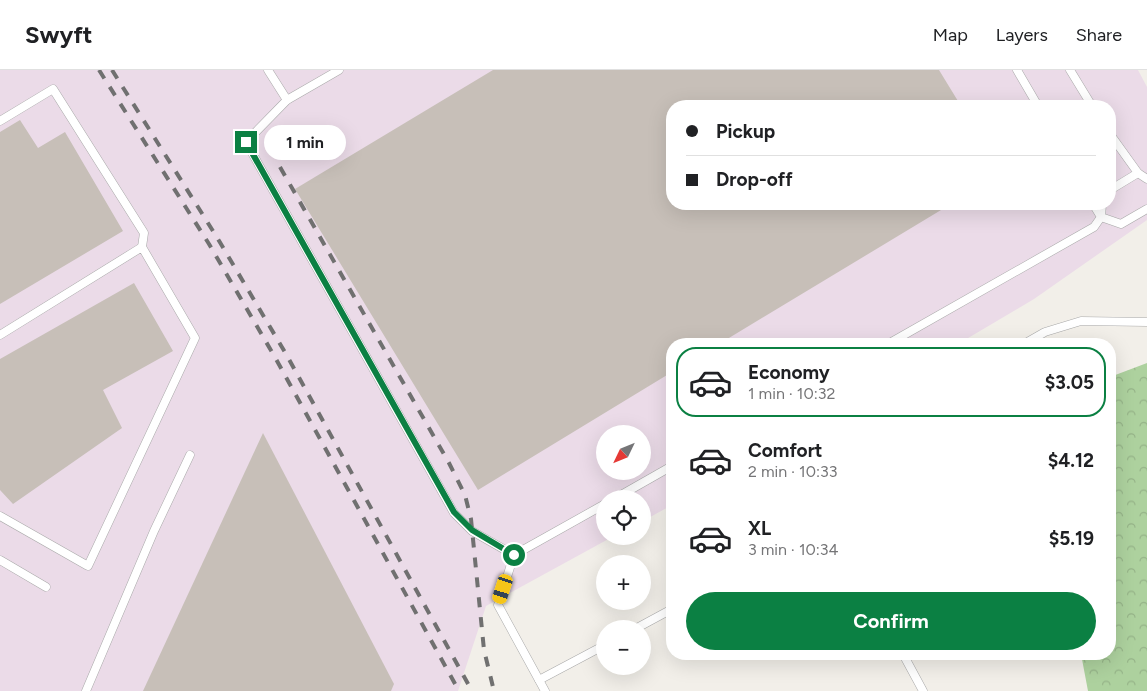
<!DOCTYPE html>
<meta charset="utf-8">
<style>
:root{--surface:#fff;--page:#f6f6f6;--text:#202124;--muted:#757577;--line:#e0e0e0;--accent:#0b8043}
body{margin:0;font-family:Figtree,sans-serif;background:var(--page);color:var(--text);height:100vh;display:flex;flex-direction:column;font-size:19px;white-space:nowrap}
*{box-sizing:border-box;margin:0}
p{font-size:16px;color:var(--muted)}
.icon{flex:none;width:28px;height:28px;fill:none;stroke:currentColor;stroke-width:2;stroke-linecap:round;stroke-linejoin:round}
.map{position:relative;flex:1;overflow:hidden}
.panel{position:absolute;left:666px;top:268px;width:450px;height:322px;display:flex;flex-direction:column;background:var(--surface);border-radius:20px;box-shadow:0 5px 20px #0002}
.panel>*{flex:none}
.hud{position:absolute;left:666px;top:30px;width:450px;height:110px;border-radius:20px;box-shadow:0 5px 20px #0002;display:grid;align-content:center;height:110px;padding:0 20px;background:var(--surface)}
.needle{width:32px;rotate:227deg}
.fabs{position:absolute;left:596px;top:355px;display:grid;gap:10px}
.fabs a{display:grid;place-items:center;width:55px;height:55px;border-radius:50%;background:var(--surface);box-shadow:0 5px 20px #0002;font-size:25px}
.end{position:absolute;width:22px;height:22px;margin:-11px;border:6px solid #0b8043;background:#fff;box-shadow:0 0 0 2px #fff}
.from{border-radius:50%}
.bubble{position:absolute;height:35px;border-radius:18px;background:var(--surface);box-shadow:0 5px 20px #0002;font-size:16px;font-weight:700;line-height:35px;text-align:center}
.car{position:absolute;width:15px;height:30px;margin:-15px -8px;border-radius:6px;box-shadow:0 0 4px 1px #0007;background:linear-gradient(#f5c518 24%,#345 0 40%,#f5c518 0 76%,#345 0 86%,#f5c518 0)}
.hud b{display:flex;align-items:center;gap:18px;height:48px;font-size:19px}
.hud b+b{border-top:1px solid var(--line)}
.hud i{width:12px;height:12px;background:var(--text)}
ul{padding:9px 0 0;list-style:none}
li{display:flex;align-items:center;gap:15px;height:70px;margin:0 10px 8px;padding:0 10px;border:2px solid transparent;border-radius:20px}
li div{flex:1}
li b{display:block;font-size:19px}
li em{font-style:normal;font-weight:700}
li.current{border-color:var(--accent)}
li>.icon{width:45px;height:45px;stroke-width:1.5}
.action{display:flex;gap:10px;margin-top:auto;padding:10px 20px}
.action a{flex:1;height:58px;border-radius:30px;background:var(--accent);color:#fff;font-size:20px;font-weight:700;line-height:58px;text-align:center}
header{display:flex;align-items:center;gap:30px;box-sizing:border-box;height:70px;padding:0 25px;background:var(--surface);border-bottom:1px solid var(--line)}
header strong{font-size:24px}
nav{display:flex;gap:28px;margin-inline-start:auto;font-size:18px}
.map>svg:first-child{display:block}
</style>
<header>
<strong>Swyft</strong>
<nav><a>Map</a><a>Layers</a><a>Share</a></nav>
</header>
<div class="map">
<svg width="1147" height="621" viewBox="0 0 1147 621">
<defs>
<pattern id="forest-crowns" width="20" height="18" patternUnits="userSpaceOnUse" patternTransform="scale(1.25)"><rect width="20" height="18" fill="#add19e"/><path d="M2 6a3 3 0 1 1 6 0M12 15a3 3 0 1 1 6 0" fill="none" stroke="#95b388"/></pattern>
</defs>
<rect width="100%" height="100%" fill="#f2efe9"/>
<!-- industrial -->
<path fill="#ebdbe8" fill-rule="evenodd" d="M0 0H1138L1147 17V150L1034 229 958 274H672V435L643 451 642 429H605V466H614L486 536 458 621H0ZM672 36H1110V134H672ZM605 364H642V401H605Z"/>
<!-- forest -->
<polygon fill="url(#forest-crowns)" points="1147,293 1147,621 1088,621 1081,584 1110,584 1110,307"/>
<!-- building -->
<g fill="#c7bfb8">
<polygon points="493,0 939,0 961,36 672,36 672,134 951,134 719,274 672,274 672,302 478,420 295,119"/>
<polygon points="20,50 38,78 65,62 123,161 0,234 0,62"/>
<polygon points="134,213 173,281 103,320 122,358 13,434 0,420 0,289"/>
<polygon points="263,363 394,614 391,621 143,621"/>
</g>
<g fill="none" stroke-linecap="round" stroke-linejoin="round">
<!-- lane casing -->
<g stroke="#a9a9a9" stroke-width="9">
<g id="lane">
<polyline points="268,0 287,30"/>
<polyline points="339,0 287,30 246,72 454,443 472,461 514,485"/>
<polyline points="1017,0 1038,36"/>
<polyline points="1070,0 1092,36"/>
<polyline points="0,51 53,19 144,163 142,177"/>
<polyline points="1110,64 1138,103"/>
<polyline points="1110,120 1138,103 1147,109"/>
<polyline points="1102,134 1101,147 1121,154 1147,139"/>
<polyline points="0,265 142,177 195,268 88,496 0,446"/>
<polyline points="888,274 1094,157 1101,147 1093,134"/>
<polyline points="1024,274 1045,262 1081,251 1147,252"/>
<polyline points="614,429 672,396"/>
<polyline points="0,490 46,517"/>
<polyline points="635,559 672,539"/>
<polyline points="903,584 923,621"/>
<polyline points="539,610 605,575"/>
<polyline points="86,621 154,461 190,385"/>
<polyline points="545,621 498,535 514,485 605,434"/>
</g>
</g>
<!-- lane -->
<use href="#lane" stroke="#fff" stroke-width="8"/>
<!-- rail -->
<g stroke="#707070" stroke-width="4" stroke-dasharray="10 10" stroke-linecap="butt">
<polyline points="99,0 209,174 276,289 459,621"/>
<polyline points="112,0 218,169 286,284 472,621"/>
<polyline points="280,97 449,393 465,425 471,449 484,580 494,621"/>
</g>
</g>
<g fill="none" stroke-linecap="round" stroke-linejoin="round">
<!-- route -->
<polyline stroke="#0b8043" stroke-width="6" points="246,72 454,442 472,460 514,485"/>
</g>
</svg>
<div class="fabs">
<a><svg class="needle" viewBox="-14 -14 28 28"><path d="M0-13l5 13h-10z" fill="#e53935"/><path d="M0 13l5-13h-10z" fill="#757577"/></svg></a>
<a><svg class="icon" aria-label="locate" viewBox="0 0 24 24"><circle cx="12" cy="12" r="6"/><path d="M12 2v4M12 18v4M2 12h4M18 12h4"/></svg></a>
<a>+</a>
<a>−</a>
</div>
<i class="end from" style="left:514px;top:485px"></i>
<i class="end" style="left:246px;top:72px"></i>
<div class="bubble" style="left:264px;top:55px;width:82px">1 min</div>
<i class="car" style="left:503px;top:519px;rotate:198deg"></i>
<div class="hud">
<b><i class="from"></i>Pickup</b>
<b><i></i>Drop-off</b>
</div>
<section class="panel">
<ul>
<li class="current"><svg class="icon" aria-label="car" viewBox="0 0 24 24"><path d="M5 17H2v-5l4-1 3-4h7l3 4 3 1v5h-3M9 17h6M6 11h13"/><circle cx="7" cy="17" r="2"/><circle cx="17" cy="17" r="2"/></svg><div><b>Economy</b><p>1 min · 10:32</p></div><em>$3.05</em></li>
<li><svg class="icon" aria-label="car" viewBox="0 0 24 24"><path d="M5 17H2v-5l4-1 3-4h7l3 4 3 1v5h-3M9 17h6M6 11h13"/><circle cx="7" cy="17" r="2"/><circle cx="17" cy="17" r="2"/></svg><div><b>Comfort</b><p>2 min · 10:33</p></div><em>$4.12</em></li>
<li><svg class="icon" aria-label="car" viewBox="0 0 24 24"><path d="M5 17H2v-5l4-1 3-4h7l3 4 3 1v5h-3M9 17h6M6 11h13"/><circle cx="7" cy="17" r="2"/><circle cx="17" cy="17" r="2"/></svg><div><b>XL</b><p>3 min · 10:34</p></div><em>$5.19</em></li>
</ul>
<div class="action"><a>Confirm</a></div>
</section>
</div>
